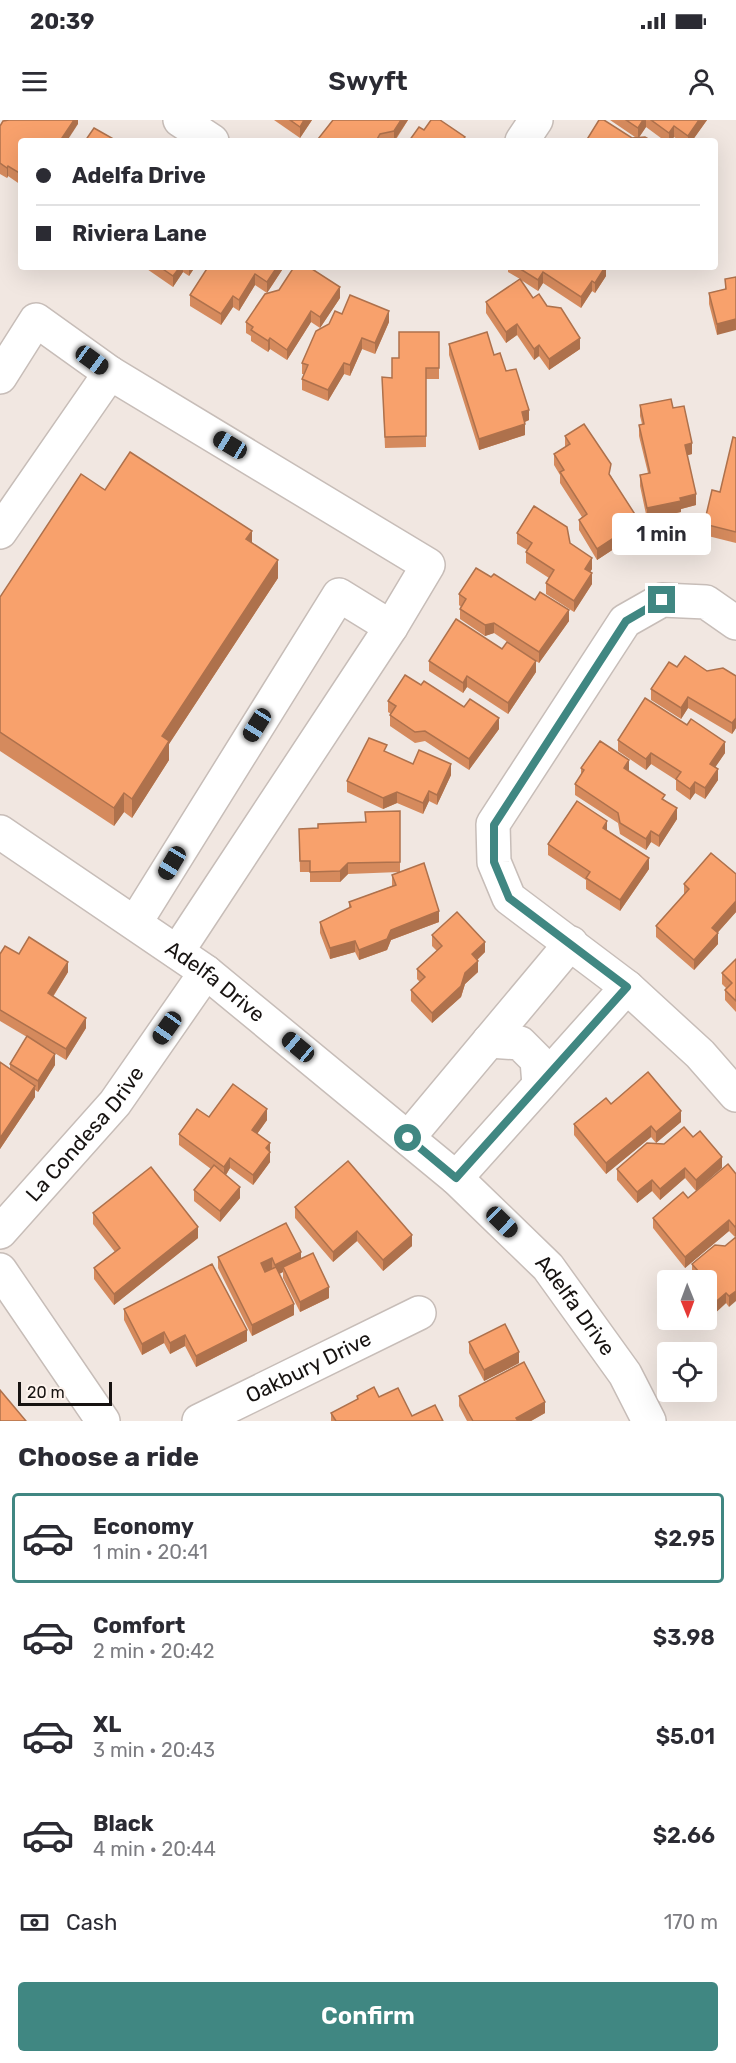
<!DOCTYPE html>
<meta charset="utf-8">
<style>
:root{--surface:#fff;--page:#f2f2f3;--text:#2b2b33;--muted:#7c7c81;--line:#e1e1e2;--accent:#408782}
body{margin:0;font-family:Rubik,sans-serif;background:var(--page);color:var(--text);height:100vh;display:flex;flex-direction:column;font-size:22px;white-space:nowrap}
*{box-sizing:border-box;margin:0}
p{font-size:20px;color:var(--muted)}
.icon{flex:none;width:33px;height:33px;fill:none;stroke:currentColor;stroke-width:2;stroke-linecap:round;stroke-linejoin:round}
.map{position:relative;height:1301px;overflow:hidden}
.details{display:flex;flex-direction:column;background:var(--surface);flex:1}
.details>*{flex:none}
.top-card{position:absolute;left:18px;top:18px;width:700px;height:132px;border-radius:6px;box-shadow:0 6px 24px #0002;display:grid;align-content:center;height:132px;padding:0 18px;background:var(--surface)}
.needle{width:39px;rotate:179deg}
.fabs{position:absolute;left:657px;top:1150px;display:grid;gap:12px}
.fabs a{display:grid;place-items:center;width:60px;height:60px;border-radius:6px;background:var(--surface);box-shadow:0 6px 24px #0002;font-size:30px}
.scale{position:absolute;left:18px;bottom:15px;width:94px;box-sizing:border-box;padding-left:6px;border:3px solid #171311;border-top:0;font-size:16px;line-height:21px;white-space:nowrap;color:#171311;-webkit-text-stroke:4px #fef4ee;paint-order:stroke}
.end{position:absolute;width:27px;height:27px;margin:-14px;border:8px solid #408782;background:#fff;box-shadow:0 0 0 3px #fff}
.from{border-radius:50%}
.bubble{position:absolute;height:42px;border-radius:6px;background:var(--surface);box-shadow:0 6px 24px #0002;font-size:20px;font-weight:600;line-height:42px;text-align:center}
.car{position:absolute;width:18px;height:36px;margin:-18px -9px;border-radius:8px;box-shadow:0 0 4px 2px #0007;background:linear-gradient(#222 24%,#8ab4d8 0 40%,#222 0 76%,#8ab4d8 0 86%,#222 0)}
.top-card b{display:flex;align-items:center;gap:21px;height:57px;font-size:22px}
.top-card b+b{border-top:2px solid var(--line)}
.top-card i{width:15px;height:15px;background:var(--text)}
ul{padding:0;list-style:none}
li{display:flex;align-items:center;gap:18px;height:90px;margin:0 12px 9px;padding:0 6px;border:3px solid transparent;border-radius:6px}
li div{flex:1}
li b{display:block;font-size:22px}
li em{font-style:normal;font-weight:600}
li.on{border-color:var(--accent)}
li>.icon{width:54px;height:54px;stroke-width:1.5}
h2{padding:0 18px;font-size:27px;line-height:72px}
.pay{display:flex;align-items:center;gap:15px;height:66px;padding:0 18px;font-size:22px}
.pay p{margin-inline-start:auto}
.primary-button{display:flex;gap:12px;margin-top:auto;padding:12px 18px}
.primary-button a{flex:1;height:69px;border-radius:6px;background:var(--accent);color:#fff;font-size:24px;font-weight:600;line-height:69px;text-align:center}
.status{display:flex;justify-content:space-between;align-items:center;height:42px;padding:0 30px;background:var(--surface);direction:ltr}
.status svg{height:16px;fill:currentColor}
header{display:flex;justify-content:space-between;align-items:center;height:78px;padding:0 18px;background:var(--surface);font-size:27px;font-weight:600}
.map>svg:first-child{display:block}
</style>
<div class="status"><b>20:39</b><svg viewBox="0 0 49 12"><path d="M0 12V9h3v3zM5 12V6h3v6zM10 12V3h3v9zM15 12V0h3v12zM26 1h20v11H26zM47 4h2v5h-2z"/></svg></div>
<header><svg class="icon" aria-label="menu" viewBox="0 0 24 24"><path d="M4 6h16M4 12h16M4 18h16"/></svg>Swyft<svg class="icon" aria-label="person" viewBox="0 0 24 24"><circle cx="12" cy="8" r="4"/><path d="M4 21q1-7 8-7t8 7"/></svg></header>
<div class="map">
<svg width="736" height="1301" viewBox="0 0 736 1301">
<rect width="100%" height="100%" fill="#f1e7e1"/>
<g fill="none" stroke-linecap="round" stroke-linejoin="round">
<!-- minor casing -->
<g stroke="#c7bdb8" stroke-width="36">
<g id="minor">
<polyline points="180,0 212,21"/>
<polyline points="522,21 536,0"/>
<polyline points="0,257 36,200 110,253"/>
<polyline points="0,412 110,253 428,445 391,507"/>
<polyline points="736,503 706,482 662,480 625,501 493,704 494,742 509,778 627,867 700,934 736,975"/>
<path id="s1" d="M0 712 206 852 456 1058 548 1147 625 1254 649 1301"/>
<polyline points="135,803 339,475 391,507 177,832"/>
<polyline points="489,921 520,923 537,940 539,965"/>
<polyline points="408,1018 571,823"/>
<polyline points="456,1058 627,867"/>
<path id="s2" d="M0 1112 115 983 206 852"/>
<polyline points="0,1150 103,1301"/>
<path id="s3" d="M199 1301 419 1193"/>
</g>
</g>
<!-- minor -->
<use href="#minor" stroke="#fff" stroke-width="33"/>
</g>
<!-- wall -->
<g fill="#d58a5d">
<polygon points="78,0 78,4 21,21 21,65 8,56 7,58 0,54 0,6"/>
<polygon points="274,0 312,0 300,18"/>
<polygon points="333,0 408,0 395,21 318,21 318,19"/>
<polygon points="610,0 707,0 692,21 680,21 674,17 671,21 665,21 646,7 639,17 632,18 635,17"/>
<polygon points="144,147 195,147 189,156 183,152 173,167"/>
<polygon points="208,147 284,147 267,173 255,165 239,191 233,187 221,205 190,186 190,175"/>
<polygon points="508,147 607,147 606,150 606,156 595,173 592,171 581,188 543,163 538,171 521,160 533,178 547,186 580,229 549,250 539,236 534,240 517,215 506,223 486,193 486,182 520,159 508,152"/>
<polygon points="736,157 717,215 709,184 709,173 725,169 725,159"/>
<polygon points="340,178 320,208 311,202 287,240 270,229 268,232 251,221 251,216 246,213 246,202"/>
<polygon points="342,194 389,202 375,234 362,229 350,256 344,254 328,281 302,270 302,259 304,254 302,254 302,243 329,204"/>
<polygon points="439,212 439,259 426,259 426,327 385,328 382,257 392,258 399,238"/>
<polygon points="449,224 494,235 506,251 529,300 525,302 525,315 479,330 449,235"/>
<polygon points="640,285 673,288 692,334 687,335 696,385 681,389 681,392 647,399 640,366 640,355 648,353 639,316 639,305 642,304 640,296"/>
<polygon points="565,316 611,356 638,409 626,417 626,421 597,440 579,410 579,400 582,397 560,363 560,355 554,345 554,334 565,327"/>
<polygon points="736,318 736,423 704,415 704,404 720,372"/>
<polygon points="105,370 252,423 278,458 169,624 169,640 132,698 124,692 114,706 0,631 0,477"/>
<polygon points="517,413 570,423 592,449 590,452 592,464 574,492 546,474 546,463 549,458 526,443 526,432 527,430 517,424"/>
<polygon points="491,457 535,480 569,501 539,543 494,513 485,516 460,499 460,489 461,487 459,485 459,474"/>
<polygon points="502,529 536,552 508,594 467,567 463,573 429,551 429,541"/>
<polygon points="677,547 736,556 736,608 732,614 688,588 681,599 651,580 651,569"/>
<polygon points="421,565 499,609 469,650 425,621 415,623 390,606 390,595 391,594 388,592 388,581"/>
<polygon points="618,620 725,633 715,647 718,660 705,679 695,673 690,680 676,670 676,660 651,644 646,650 618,631"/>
<polygon points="387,633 413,644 451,655 437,685 429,681 423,694 397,683 383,689 347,672 347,661"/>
<polygon points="581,648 665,680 677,699 659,727 651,722 646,730 620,714 618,703 575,675 575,664 581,655"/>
<polygon points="400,691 400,752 439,802 391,820 387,830 359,840 355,832 330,839 320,813 320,802 349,788 349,782 392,766 392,755 399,752 348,754 340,762 310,762 310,752 300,752 299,709 318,708 366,702"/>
<polygon points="607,710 649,749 620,791 586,769 586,760 548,735 548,724"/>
<polygon points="736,754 736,792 718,812 718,824 694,850 656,817 656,806 684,775 684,764"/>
<polygon points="432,815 485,832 477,840 478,852 465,864 461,877 432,903 411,881 411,870 420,862 417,859 417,849 437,831 432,826"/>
<polygon points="0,834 19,834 68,852 53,877 86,908 66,940 40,924 55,945 38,972 35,970 35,977 0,1029 0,942 10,949 10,944 27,917 0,901"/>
<polygon points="736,839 736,892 725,880 725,870 726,868 722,864 722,853"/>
<polygon points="611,984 681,1002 656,1023 651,1017 606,1054 574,1015 574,1004"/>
<polygon points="209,997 267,1000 257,1014 270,1023 270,1042 253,1065 230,1048 226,1055 240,1078 220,1102 194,1081 194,1070 211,1049 179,1025 179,1014"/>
<polygon points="700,1011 696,1071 685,1058 660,1080 652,1071 637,1083 617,1060 617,1049 664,1024 693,1017"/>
<polygon points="736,1054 736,1116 735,1117 729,1111 685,1148 653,1108 653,1098 688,1078"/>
<polygon points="295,1087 412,1126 383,1151 357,1121 333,1142 295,1098"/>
<polygon points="93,1093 198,1118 114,1185 94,1159 94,1148 115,1132 93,1104"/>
<polygon points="736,1117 729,1187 726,1183 712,1196 706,1189 706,1161 691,1161 691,1159 693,1157 692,1155 692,1144 725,1126"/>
<polygon points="218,1137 301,1139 329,1178 300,1192 283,1158 283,1152 279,1154 294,1195 252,1216 218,1148"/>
<polygon points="124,1189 247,1221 196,1247 185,1226 170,1234 164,1223 142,1235 124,1200"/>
<polygon points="469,1222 519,1243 484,1261 469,1233"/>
<polygon points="357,1276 379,1277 412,1296 443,1301 331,1301 331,1293 357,1280"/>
<polygon points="459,1276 545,1293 531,1301 467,1301 459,1286"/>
</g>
<!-- shaded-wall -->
<g fill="#ae714c">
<polygon points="74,0 78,0 78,4 67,21 60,21"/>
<polygon points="304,0 312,0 300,18 300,7"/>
<polygon points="401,0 408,0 394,21 394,11"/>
<polygon points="643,0 646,0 646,7 638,19 638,8"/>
<polygon points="699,0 707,0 692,21 688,21 688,16"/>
<polygon points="674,6 674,17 671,21 669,21 669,13"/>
<polygon points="8,46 8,56 7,58 7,48"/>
<polygon points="180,147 183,147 183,152 173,167 173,156"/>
<polygon points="189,147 195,147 189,156"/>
<polygon points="277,147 284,147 267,173 267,162"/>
<polygon points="603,147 607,147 606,150 606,156 595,173 595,163"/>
<polygon points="543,152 543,163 538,171 538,160"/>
<polygon points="255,154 255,165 239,191 239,180"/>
<polygon points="592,161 592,171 581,188 581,177"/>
<polygon points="340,167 340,178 320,208 320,197"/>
<polygon points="233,176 233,187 221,205 221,194"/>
<polygon points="311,191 311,202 287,240 287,230"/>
<polygon points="389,191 389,202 375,234 375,223"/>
<polygon points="736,199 736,210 717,215 717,204"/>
<polygon points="517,204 517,215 506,223 506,212"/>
<polygon points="270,218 270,229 268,232 268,221"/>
<polygon points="362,218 362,229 350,256 350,245"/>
<polygon points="580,218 580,229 549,250 549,239"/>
<polygon points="539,225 539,236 534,240 534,229"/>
<polygon points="344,243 344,254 328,281 328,270"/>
<polygon points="529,290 529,300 522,303 522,292"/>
<polygon points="525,304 525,315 479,330 479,319"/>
<polygon points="692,323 692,334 685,336 685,325"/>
<polygon points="696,374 696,385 681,389 681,392 647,399 647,388 680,378"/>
<polygon points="638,399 638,409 626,417 626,421 597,440 597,429 624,407"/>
<polygon points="252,411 252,430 246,419"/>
<polygon points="592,438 592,449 585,460 585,449"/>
<polygon points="278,440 278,458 169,624 169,640 132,698 132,679 162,616"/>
<polygon points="592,453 592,464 574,492 574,481"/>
<polygon points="569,490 569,501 539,543 539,532"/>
<polygon points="494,503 494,513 485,516 485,505"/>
<polygon points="536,541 536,552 508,594 508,583"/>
<polygon points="467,556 467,567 463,573 463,563"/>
<polygon points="688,577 688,588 681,599 681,588"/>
<polygon points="499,598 499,609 469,650 469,639"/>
<polygon points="736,598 736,608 732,614 732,603"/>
<polygon points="725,622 725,633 710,655 710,644"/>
<polygon points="651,633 651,644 646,650 646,639"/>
<polygon points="629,640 629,651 624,648"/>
<polygon points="451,644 451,655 437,685 437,675"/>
<polygon points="718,649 718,660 705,679 705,668"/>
<polygon points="695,662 695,673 690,680 690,669"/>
<polygon points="429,671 429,681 423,694 423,683"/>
<polygon points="397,672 397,683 383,689 383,678"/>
<polygon points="124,673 124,692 114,706 114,688"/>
<polygon points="677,688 677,699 659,727 659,716"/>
<polygon points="607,701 607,712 603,708"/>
<polygon points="651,711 651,722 646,730 646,719"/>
<polygon points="649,738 649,749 620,791 620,780"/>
<polygon points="348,743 348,754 340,762 340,751"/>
<polygon points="736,781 736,792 712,819 712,808"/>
<polygon points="439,791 439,802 391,820 387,830 359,840 359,830 391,810"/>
<polygon points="718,813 718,824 694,850 694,840"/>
<polygon points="355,821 355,832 330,839 330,828"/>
<polygon points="485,822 485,832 472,845 472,834"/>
<polygon points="478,841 478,852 465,864 461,877 432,903 432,893 465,853"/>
<polygon points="68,842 68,852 48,884 48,873"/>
<polygon points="86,898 86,908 66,940 66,929"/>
<polygon points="55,934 55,945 38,972 38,961"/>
<polygon points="35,966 35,977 0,1029 0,1018"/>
<polygon points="267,989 267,1000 252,1021 252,1010"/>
<polygon points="681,991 681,1002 656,1023 656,1012"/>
<polygon points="651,1006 651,1017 606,1054 606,1043"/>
<polygon points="270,1023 270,1042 253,1065 253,1055 266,1028"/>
<polygon points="722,1037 722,1048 696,1071 696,1060"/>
<polygon points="230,1038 230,1048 224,1058 224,1047"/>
<polygon points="685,1048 685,1058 660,1080 660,1069"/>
<polygon points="652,1060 652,1071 637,1083 637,1072"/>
<polygon points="240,1067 240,1078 220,1102 220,1091"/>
<polygon points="729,1100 729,1111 685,1148 685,1137"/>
<polygon points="736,1105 736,1116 735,1117 735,1107"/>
<polygon points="198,1107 198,1118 114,1185 114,1174"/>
<polygon points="357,1111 357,1121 333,1142 333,1132"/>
<polygon points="412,1115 412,1126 383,1151 383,1140"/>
<polygon points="301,1132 301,1143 283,1147 283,1152 275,1156 275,1145"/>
<polygon points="272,1138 272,1149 261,1154 261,1143"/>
<polygon points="329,1167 329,1178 300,1192 300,1182"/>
<polygon points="736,1171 736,1181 729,1187 729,1176"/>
<polygon points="726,1173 726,1183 712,1196 712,1185"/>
<polygon points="294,1184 294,1195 252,1216 252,1205"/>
<polygon points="247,1210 247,1221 196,1247 196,1236"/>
<polygon points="164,1212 164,1223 142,1235 142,1224"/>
<polygon points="185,1215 185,1226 170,1234 170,1223"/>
<polygon points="519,1232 519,1243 484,1261 484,1250"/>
<polygon points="545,1282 545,1293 531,1301 516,1301 516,1298"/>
</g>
<!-- building -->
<g fill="#f8a16c" stroke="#ae714c" stroke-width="1.5">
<polygon points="9,0 74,0 60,21 21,21 21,54 8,46 7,48 0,43 0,6 3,1"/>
<polygon points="290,0 304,0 300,7"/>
<polygon points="333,0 401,0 394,11 380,14 376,21 321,21 318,19"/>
<polygon points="431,0 440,0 465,17 462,21 409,21 419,7 424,10"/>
<polygon points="599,0 604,0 632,18 645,17 652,21 586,21"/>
<polygon points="626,0 643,0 638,8"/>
<polygon points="651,0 699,0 688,16 674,6 669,13"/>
<polygon points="94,8 117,21 85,21"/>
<polygon points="160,147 180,147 173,156"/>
<polygon points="208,147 277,147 267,162 255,154 239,180 233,176 221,194 190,175"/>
<polygon points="294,147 309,147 340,167 320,197 311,191 287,230 270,218 268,221 251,210 253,207 246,202 265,174 279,170"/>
<polygon points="517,147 605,147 595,163 592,161 581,177 543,152 538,160"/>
<polygon points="736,157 736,199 717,204 709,173 726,169 725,159"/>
<polygon points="520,159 533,178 539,174 547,186 561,188 580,218 549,239 539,225 534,229 517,204 506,212 486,182"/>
<polygon points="350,175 389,191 375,223 362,218 350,245 344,243 328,270 302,259 308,245 302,243 316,211 329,204 335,191 342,194"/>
<polygon points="399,212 439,212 439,248 426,248 426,316 385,317 382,257 392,258 392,238 399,238"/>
<polygon points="487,212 494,235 500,233 506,251 516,249 529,290 522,292 525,304 479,319 449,224"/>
<polygon points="671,279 673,288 684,286 692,323 685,325 696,374 680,378 681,381 647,388 640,355 650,353 639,305 644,304 640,285"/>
<polygon points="584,304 611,344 609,354 638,399 624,407 626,410 597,429 579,400 587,394 560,352 564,350 554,334 570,324 565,316"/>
<polygon points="733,317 736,318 736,412 704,404 712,370 720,372"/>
<polygon points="130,332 252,411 246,419 278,440 162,616 169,621 132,679 124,673 114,688 0,612 0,477 81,354 105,370"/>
<polygon points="534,386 567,407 570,423 592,438 585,449 592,453 574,481 546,463 554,450 526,432 532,423 517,413"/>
<polygon points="476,448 491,457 494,454 535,480 540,472 569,490 539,532 494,503 485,505 460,489 466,479 459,474"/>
<polygon points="456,499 502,529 507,522 536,541 508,583 467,556 463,563 429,541"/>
<polygon points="685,536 707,551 723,548 736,556 736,598 732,603 688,577 681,588 651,569 669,542 677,547"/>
<polygon points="405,555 421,565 424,561 464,587 470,579 499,598 469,639 425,611 415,612 390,595 396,586 388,581"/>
<polygon points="645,578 687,605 691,599 725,622 710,644 718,649 705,668 695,662 690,669 676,659 681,652 651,633 646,639 618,620"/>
<polygon points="369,618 387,625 384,631 413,644 419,630 451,644 437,675 429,671 423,683 397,672 383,678 347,661"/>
<polygon points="600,621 629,640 624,648 665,675 662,679 677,688 659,716 651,711 646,719 620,703 618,693 575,664 584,650 581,648"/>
<polygon points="577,681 607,701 603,708 649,738 620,780 586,758 590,752 548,724"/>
<polygon points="400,691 400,742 348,743 340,751 310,752 310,741 300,741 299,709 318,708 318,704 366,702 365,692"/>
<polygon points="711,733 736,754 736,781 712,808 718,813 694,840 656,806 689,769 684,764"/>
<polygon points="424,743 439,791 391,810 387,819 359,830 355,821 330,828 320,802 351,787 349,782 396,765 392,755"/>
<polygon points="457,792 485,822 472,834 478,841 465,853 461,866 432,893 411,870 425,857 417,849 442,826 432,815"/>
<polygon points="29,817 68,842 48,873 86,898 66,929 0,890 0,834 5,826 19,834"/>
<polygon points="736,839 736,881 725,870 732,863 722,853"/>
<polygon points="27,916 55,934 38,961 10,944"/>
<polygon points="0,942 35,966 0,1018"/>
<polygon points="648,952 681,991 656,1012 651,1006 606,1043 574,1004 606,978 611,984"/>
<polygon points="233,964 267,989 252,1010 270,1023 266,1028 270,1032 253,1055 230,1038 224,1047 179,1014 197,989 209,997"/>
<polygon points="684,1007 693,1017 700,1011 722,1037 696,1060 685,1048 660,1069 652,1060 637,1072 617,1049 647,1023 664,1024"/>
<polygon points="348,1041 412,1115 383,1140 357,1111 333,1132 295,1087"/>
<polygon points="728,1044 736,1054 736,1105 735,1107 729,1100 685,1137 653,1098 683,1072 688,1078"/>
<polygon points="214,1045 240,1067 220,1091 194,1070"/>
<polygon points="151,1047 198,1107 114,1174 94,1148 120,1128 93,1093"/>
<polygon points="286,1103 301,1132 275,1145 272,1138 261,1143 265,1152 276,1147 294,1184 252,1205 218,1137"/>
<polygon points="736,1117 736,1171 729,1176 726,1173 712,1185 706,1178 706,1161 693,1161 691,1159 699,1152 692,1144 715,1125 725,1126"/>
<polygon points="313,1133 329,1167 300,1182 283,1147"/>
<polygon points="212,1144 247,1210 196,1236 185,1215 170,1223 164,1212 142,1224 124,1189"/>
<polygon points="505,1204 519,1232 484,1250 469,1222"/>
<polygon points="524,1242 545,1282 516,1298 518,1301 473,1301 459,1276"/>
<polygon points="374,1267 379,1277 398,1268 412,1296 435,1285 443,1301 336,1301 331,1293 358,1279 357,1276"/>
<polygon points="0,1270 26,1301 0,1301"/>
</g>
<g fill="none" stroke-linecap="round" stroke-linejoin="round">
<!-- route -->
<polyline stroke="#408782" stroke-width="8" points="408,1018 456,1058 627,867 509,778 494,742 494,705 626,501 662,480"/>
</g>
<g text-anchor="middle" stroke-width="4.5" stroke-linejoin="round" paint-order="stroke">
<!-- street labels -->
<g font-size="21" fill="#171311" stroke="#fef4ee">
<text dy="7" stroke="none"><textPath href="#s1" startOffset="262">Adelfa Drive</textPath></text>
<text dy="7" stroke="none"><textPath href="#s2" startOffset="130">La Condesa Drive</textPath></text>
<text dy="7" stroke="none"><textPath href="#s1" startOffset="748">Adelfa Drive</textPath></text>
<text dy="7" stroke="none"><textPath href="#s3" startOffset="122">Oakbury Drive</textPath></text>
</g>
</g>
</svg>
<div class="fabs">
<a><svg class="needle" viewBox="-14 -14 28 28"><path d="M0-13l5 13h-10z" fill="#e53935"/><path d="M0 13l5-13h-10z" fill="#7c7c81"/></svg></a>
<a><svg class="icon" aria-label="locate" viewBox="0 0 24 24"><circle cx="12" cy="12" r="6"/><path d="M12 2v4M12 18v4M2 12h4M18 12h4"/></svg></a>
</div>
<div class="scale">20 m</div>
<i class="end from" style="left:408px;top:1018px"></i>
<i class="end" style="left:662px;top:480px"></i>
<div class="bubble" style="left:612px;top:393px;width:99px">1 min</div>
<i class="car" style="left:92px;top:240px;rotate:126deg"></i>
<i class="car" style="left:230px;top:325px;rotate:301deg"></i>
<i class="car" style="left:257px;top:605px;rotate:212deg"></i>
<i class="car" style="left:172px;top:743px;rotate:211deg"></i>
<i class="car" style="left:167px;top:908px;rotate:215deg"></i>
<i class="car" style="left:298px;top:927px;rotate:310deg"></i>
<i class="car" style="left:502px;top:1102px;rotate:134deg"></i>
<div class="top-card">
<b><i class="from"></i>Adelfa Drive</b>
<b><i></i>Riviera Lane</b>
</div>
</div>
<section class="details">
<h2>Choose a ride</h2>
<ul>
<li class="on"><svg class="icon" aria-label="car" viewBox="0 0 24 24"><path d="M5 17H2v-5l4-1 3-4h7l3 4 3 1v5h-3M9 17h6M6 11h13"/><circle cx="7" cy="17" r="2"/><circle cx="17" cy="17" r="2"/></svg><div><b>Economy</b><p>1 min · 20:41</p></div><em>$2.95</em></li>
<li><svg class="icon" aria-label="car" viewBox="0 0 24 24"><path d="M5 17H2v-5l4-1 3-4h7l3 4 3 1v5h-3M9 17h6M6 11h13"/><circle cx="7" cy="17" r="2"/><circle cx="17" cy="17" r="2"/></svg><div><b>Comfort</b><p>2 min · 20:42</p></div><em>$3.98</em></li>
<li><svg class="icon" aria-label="car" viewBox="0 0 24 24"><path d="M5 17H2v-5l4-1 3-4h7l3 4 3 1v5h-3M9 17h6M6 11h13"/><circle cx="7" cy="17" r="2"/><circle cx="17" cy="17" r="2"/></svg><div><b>XL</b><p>3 min · 20:43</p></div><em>$5.01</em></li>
<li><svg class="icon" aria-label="car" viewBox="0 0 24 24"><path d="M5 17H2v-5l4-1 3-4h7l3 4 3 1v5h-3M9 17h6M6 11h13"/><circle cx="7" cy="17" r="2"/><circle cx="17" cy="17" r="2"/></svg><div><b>Black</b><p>4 min · 20:44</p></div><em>$2.66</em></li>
</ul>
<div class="pay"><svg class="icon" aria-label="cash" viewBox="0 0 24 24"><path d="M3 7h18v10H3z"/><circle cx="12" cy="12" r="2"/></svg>Cash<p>170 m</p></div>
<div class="primary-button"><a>Confirm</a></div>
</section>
